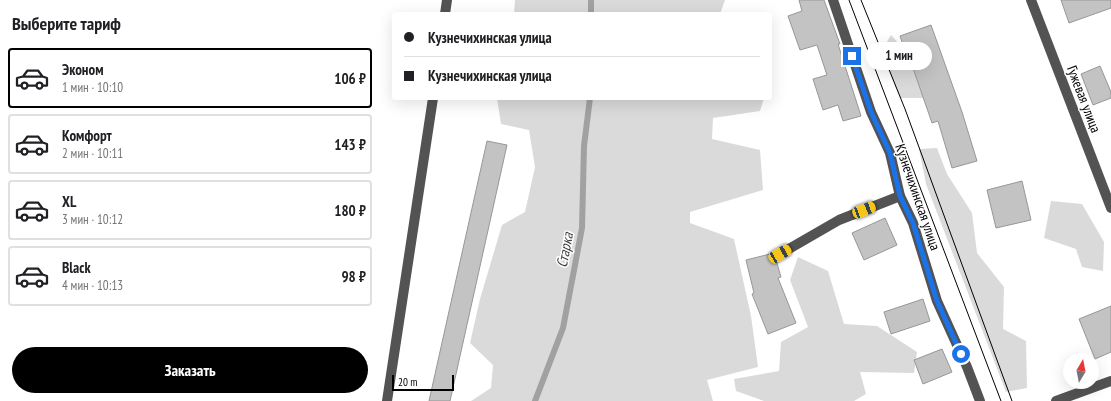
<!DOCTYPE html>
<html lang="ru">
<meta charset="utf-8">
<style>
:root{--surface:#fff;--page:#f6f6f6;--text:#202124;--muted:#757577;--line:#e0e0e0;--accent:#000}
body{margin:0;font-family:"PT Sans Narrow",sans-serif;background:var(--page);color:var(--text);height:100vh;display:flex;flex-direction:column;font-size:15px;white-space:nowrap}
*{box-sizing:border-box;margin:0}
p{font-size:13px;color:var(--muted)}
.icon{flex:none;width:22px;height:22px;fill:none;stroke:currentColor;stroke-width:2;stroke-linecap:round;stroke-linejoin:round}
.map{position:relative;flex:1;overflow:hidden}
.drawer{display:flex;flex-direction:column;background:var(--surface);width:380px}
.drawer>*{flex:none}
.banner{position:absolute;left:12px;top:12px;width:380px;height:88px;border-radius:4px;box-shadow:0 4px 16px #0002;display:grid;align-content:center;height:88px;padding:0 12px;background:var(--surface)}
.needle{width:26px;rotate:10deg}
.tools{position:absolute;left:683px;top:353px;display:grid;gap:8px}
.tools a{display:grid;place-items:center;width:36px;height:36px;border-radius:50%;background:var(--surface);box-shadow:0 4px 16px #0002;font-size:20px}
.scale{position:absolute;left:12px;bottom:10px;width:62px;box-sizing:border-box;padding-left:4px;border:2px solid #000;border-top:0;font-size:11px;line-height:14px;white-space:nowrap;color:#000;-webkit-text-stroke:3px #fff;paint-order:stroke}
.end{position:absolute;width:18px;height:18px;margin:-9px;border:5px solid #1a73e8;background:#fff;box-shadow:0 0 0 2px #fff}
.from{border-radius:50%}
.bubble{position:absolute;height:28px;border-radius:14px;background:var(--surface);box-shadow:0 4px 16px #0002;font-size:13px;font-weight:700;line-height:28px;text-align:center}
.car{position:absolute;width:12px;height:24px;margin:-12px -6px;border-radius:5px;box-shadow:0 0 3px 1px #0007;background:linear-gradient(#f5c518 24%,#345 0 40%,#f5c518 0 76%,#345 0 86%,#f5c518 0)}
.banner b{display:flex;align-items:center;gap:14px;height:38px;font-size:15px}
.banner b+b{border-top:1px solid var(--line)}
.banner i{width:10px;height:10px;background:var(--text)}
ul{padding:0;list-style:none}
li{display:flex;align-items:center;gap:12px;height:60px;margin:0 8px 6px;padding:0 4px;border:2px solid var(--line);border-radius:4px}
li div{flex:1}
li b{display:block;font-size:15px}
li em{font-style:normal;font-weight:700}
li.current{border-color:var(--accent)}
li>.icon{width:36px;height:36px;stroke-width:1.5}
h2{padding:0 12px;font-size:18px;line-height:48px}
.button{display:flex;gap:8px;margin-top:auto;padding:8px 12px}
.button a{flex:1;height:46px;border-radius:24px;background:var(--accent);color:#fff;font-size:16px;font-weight:700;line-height:46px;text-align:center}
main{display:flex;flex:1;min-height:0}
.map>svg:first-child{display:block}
</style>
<main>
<section class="drawer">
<h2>Выберите тариф</h2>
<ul>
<li class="current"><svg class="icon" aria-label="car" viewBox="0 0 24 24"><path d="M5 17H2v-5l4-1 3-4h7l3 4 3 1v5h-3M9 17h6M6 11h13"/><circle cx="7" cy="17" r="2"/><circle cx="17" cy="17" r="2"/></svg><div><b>Эконом</b><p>1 мин · 10:10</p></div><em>106 ₽</em></li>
<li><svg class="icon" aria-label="car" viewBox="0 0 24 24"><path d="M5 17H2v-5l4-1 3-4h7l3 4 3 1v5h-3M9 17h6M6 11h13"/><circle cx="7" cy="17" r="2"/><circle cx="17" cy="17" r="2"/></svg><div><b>Комфорт</b><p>2 мин · 10:11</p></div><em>143 ₽</em></li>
<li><svg class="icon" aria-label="car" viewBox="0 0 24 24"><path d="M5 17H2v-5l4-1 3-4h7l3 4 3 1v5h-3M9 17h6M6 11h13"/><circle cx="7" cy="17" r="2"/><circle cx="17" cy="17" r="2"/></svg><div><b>XL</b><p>3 мин · 10:12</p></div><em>180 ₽</em></li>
<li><svg class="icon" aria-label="car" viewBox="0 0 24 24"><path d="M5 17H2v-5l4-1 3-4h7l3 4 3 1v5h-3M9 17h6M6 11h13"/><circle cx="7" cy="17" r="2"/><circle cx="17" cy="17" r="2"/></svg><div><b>Black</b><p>4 мин · 10:13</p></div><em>98 ₽</em></li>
</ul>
<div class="button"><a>Заказать</a></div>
</section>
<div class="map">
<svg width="731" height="401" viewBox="0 0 731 401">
<rect width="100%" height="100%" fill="#fff"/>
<!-- green -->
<g fill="#dadada">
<polygon points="135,0 345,0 340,14 134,14"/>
<polygon points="511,35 520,45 552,98 520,98 501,52"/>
<polygon points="117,98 384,98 380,111 333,118 332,139 380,150 383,190 310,212 310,223 354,239 371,316 378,367 327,380 333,401 91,401 111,388 113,365 90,343 100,299 122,225 145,212 155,167 149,130 121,124"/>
<polygon points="557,148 567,174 592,213 597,253 624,287 623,329 646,341 647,388 626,392 546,184 539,149"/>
<polygon points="671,201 702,204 724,242 723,271 702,267 696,249 664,238"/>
<polygon points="418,257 448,271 464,324 497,326 537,352 534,373 480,372 486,394 474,401 384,401 356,391 354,379 399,371 401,342 428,327 410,280"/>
</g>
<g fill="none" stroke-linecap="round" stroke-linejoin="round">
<!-- stream -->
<g stroke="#a1a1a1" stroke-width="6">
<polyline points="211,0 211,14"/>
<polyline points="155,401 183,328 202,228 204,146 210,98"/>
</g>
</g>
<!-- building -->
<g fill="#c3c3c3" stroke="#979797">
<polygon points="419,0 444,0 460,44 458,44 481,116 463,121 458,105 443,110 433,79 447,75 437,45 420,50 408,16 422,11"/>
<polygon points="681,0 731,0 731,8 689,23"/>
<polygon points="551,25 582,112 597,161 572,168 558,121 552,123 533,68 531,68 520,36"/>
<polygon points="720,66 731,92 731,98 713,105 701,74"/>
<polygon points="107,141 127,145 70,401 49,401"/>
<polygon points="642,181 651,220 616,228 607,190"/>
<polygon points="505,218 517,245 484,260 472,233"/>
<polygon points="394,253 401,277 398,278 416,323 388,334 372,294 374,293 366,260"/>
<polygon points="543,299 550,321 511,334 504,312"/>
<polygon points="731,306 731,352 715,359 699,319"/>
<polygon points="562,349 572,372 543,384 534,360"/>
</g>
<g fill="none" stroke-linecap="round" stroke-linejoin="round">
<!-- minor -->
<g stroke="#535353" stroke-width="10">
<polyline points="453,0 491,112 510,153 520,196 533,223 557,301 587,367 600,401"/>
<polyline points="651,0 731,208"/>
<polyline points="65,14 67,0"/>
<polyline points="400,254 459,220 520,196"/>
<polyline points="7,401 53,98"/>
<polyline points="676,401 731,381"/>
</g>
<!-- tram -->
<g stroke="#000" stroke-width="1">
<polyline points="469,0 621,401"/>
<polyline points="481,0 525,109 632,401"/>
</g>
</g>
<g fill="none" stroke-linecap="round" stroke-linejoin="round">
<!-- route -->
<polyline stroke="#1a73e8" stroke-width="5" points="472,56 491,112 510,153 520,196 533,223 557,301 581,354"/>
</g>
<g text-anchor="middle" stroke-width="3" stroke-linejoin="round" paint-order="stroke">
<!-- street labels -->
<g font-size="14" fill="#000" stroke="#fff">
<text transform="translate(704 99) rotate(69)" y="5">Гужевая улица</text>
<text transform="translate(538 197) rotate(71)" y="5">Кузнечихинская улица</text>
</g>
<!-- water labels -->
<g font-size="15" font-style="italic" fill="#424242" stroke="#fff">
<text transform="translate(185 250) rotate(-79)" y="5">Старка</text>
</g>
</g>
</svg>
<div class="tools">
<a><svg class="needle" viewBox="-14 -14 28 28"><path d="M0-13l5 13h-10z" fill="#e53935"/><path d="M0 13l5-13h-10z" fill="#757577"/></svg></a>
</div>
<div class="scale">20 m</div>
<i class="end from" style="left:581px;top:354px"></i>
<i class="end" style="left:472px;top:56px"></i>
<div class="bubble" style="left:486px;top:42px;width:66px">1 мин</div>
<i class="car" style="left:484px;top:210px;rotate:69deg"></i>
<i class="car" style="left:400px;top:254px;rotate:60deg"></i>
<div class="banner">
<b><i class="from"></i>Кузнечихинская улица</b>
<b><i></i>Кузнечихинская улица</b>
</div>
</div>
</main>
